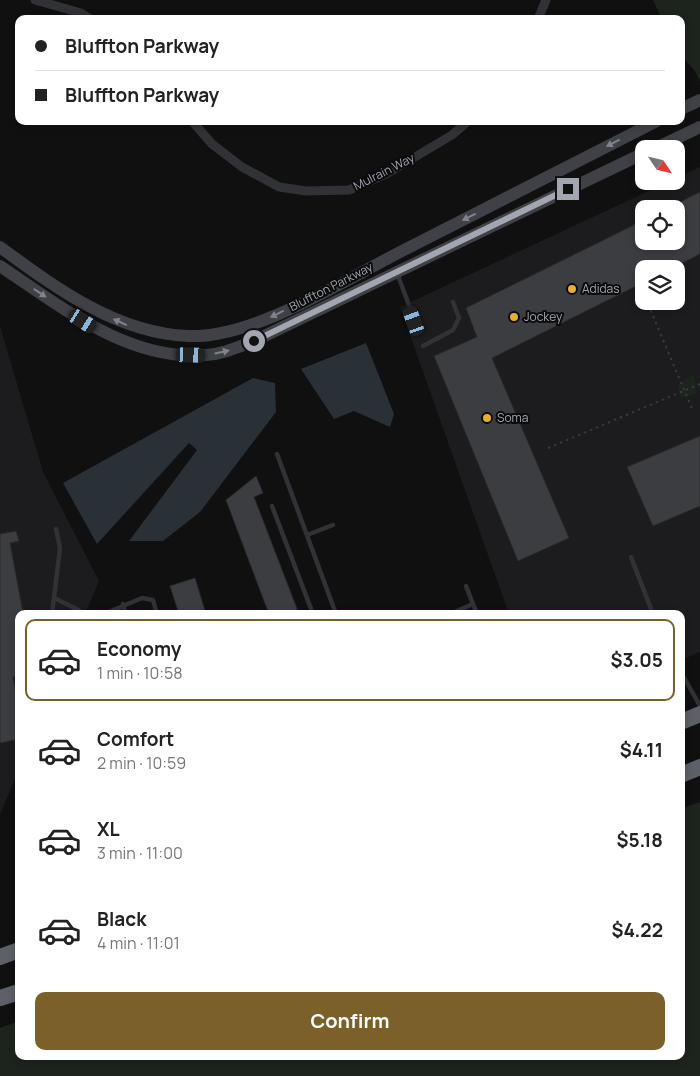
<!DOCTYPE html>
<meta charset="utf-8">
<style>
:root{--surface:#fff;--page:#f6f6f6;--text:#222;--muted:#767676;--line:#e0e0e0;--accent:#7b6129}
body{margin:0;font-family:Manrope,sans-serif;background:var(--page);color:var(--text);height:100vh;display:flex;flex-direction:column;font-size:19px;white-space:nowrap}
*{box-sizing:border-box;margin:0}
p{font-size:16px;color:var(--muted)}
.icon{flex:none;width:28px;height:28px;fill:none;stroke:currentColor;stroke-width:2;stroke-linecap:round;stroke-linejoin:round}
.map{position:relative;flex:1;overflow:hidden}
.drawer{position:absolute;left:15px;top:610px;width:670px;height:450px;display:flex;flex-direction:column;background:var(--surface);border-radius:10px;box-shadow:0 2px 8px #0003}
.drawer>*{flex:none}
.hud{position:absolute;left:15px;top:15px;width:670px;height:110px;border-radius:10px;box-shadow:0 2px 8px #0003;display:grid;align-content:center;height:110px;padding:0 20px;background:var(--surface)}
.needle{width:32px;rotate:125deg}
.fabs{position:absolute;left:635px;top:140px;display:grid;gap:10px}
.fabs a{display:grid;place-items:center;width:50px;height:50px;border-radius:10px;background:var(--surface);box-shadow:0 2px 8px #0003;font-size:25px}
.end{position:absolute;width:22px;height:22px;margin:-11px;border:6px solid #a2a6b1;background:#111;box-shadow:0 0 0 2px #111}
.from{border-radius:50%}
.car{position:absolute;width:15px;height:30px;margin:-15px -8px;border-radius:6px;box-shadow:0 0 4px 1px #0007;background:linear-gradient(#222 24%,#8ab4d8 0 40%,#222 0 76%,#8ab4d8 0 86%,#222 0)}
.hud b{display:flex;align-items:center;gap:18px;height:48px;font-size:19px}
.hud b+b{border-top:1px solid var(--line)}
.hud i{width:12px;height:12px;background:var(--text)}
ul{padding:9px 0 0;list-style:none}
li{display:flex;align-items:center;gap:15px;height:82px;margin:0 10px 8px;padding:0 10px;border:2px solid transparent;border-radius:10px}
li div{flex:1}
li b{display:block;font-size:19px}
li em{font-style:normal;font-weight:700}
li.on{border-color:var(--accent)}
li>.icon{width:45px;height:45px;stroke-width:1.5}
.action{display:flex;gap:10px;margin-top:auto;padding:10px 20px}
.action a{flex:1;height:58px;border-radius:10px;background:var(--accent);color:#fff;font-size:20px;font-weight:700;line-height:58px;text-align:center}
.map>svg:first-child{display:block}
</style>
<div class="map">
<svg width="700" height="1076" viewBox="0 0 700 1076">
<rect width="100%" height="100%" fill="#101011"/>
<!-- built -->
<g fill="#1c1c1e" fill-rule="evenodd">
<path d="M700 167V652L681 660V614H509L400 307 670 181H676V178ZM644 209H676V241H644ZM644 269H676V301H644Z"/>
<polygon points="0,326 43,472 99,581 85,614 19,614 19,770 0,814"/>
</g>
<!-- green -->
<g fill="#1d241d">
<polygon points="653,0 700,0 700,82 695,71 681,55 681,19 662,19"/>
<polygon points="694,374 697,393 681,398 677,385"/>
<polygon points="700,802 700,1076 0,1076 0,1028 19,1021 19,1056 681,1056 681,809"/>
</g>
<!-- water -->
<g fill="#293036">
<polygon points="366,343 394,414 390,427 354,411 334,419 301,369"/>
<polygon points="253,378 275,383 276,412 200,512 163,541 129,541 197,450 189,443 97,544 63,483"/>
</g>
<!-- building -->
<g fill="#3c3d41" stroke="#2a2a2d">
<polygon points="700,192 700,254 670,269 644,269 644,282 492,358 569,538 518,561 434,356 477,337 466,308 644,220 644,241 676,241 676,204"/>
<polygon points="700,436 700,506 653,526 627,467"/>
<polygon points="256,476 263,493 254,497 299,614 269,614 226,500"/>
<polygon points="16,531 19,541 10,543 23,613 17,614 19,676 13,677 17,700 19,700 19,739 0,743 0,534"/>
<polygon points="195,578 206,614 179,614 170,586"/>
</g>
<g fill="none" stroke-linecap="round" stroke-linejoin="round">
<!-- path -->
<g stroke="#37393d" stroke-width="2" stroke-dasharray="2.5 4" stroke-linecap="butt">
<polyline points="648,304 693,411"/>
<polyline points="548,448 700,384"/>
</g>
<!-- lane -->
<g stroke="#313236" stroke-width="4.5">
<polyline points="397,273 415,321"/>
<polyline points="423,346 453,330 459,318 453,302"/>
<polyline points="277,454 336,614"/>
<polyline points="272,506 313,614"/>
<polyline points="307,535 333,525"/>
<polyline points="631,557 653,614"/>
<polyline points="466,586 477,614"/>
<polyline points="54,598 87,614"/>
<polyline points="123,604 125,614"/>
<polyline points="52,614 60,548 56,529"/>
<polyline points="104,614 142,598 153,600 157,614"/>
<polyline points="450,614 473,604"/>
<polyline points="681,672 700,706"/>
</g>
<!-- street -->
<g stroke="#313236" stroke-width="9">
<polyline points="35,0 81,13 90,19"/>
<polyline points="538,19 546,0"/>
<polyline points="192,121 212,144 242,167 279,187 306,191 349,190 388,173 452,135 468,121"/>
</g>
<!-- secondary -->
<g stroke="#3f4146" stroke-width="12">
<polyline points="681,109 700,100"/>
<polyline points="654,149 700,127"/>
<path d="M0 247C56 288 116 333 188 336 253 339 345 280 404 250 488 207 572 164 657 121"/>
<path d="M0 266C60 306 129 362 206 355 223 354 238 347 254 341L644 153"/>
</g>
<!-- highway -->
<g stroke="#5d6067" stroke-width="16">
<polyline points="681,722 700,714"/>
<polyline points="681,775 700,767"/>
<polyline points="0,957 19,950"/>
<polyline points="0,998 19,992"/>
</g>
</g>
<!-- one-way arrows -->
<defs><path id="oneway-solid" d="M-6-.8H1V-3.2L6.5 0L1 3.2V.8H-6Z" transform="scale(1.25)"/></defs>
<g fill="#7f838c">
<use href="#oneway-solid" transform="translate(613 143) rotate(153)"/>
<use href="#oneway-solid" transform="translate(469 217) rotate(153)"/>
<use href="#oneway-solid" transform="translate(40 293) rotate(34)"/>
<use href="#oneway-solid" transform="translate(277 314) rotate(154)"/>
<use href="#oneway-solid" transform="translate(120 322) rotate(-156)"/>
<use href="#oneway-solid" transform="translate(222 352) rotate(-12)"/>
</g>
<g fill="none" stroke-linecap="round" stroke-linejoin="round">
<!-- route -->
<polyline stroke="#a2a6b1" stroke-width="6" points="254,341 568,189"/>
</g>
<!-- markers -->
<g fill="#e7af32" stroke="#0b0b0c" stroke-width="2">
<circle cx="572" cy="289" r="5"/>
<circle cx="514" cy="317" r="5"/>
<circle cx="487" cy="418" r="5"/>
</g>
<g text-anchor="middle" stroke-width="4" stroke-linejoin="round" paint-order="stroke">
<!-- street labels -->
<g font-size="12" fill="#a2a6b1" stroke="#0b0b0c">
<text transform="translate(384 172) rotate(-27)" y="4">Mulrain Way</text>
<text transform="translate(331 287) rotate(-27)" y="4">Bluffton Parkway</text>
</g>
<!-- poi labels -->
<g font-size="12" fill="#a2a6b1" stroke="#0b0b0c" text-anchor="start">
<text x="582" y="293">Adidas</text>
<text x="524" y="321">Jockey</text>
<text x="497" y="422">Soma</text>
</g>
</g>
</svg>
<div class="fabs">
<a><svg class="needle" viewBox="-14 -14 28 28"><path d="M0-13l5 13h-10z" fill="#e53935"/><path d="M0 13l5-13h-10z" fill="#767676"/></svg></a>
<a><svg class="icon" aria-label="locate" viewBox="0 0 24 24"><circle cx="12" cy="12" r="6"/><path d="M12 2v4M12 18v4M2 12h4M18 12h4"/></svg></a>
<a><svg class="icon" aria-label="layers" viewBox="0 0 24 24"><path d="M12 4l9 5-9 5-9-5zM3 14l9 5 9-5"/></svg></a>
</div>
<i class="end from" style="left:254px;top:341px"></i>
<i class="end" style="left:568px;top:189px"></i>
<i class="car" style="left:83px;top:321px;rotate:123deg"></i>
<i class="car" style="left:414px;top:321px;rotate:340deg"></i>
<i class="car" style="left:191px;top:355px;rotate:92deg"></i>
<div class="hud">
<b><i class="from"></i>Bluffton Parkway</b>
<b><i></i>Bluffton Parkway</b>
</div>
<section class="drawer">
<ul>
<li class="on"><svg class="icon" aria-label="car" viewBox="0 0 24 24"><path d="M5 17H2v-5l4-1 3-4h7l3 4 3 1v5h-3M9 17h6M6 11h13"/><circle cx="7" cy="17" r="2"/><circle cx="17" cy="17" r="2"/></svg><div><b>Economy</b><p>1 min · 10:58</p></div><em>$3.05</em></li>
<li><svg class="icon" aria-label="car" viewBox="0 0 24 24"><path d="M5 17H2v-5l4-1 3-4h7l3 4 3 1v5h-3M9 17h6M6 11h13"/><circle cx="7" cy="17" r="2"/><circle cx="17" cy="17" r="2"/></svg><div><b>Comfort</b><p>2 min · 10:59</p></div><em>$4.11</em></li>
<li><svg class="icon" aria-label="car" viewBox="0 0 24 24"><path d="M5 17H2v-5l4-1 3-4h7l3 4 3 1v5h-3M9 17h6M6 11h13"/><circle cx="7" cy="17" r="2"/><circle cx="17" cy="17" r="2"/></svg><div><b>XL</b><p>3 min · 11:00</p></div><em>$5.18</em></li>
<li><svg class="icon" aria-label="car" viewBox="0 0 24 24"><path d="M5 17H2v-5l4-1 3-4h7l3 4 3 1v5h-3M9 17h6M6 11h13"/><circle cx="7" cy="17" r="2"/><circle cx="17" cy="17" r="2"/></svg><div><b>Black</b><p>4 min · 11:01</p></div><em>$4.22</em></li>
</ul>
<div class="action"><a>Confirm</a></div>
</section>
</div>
